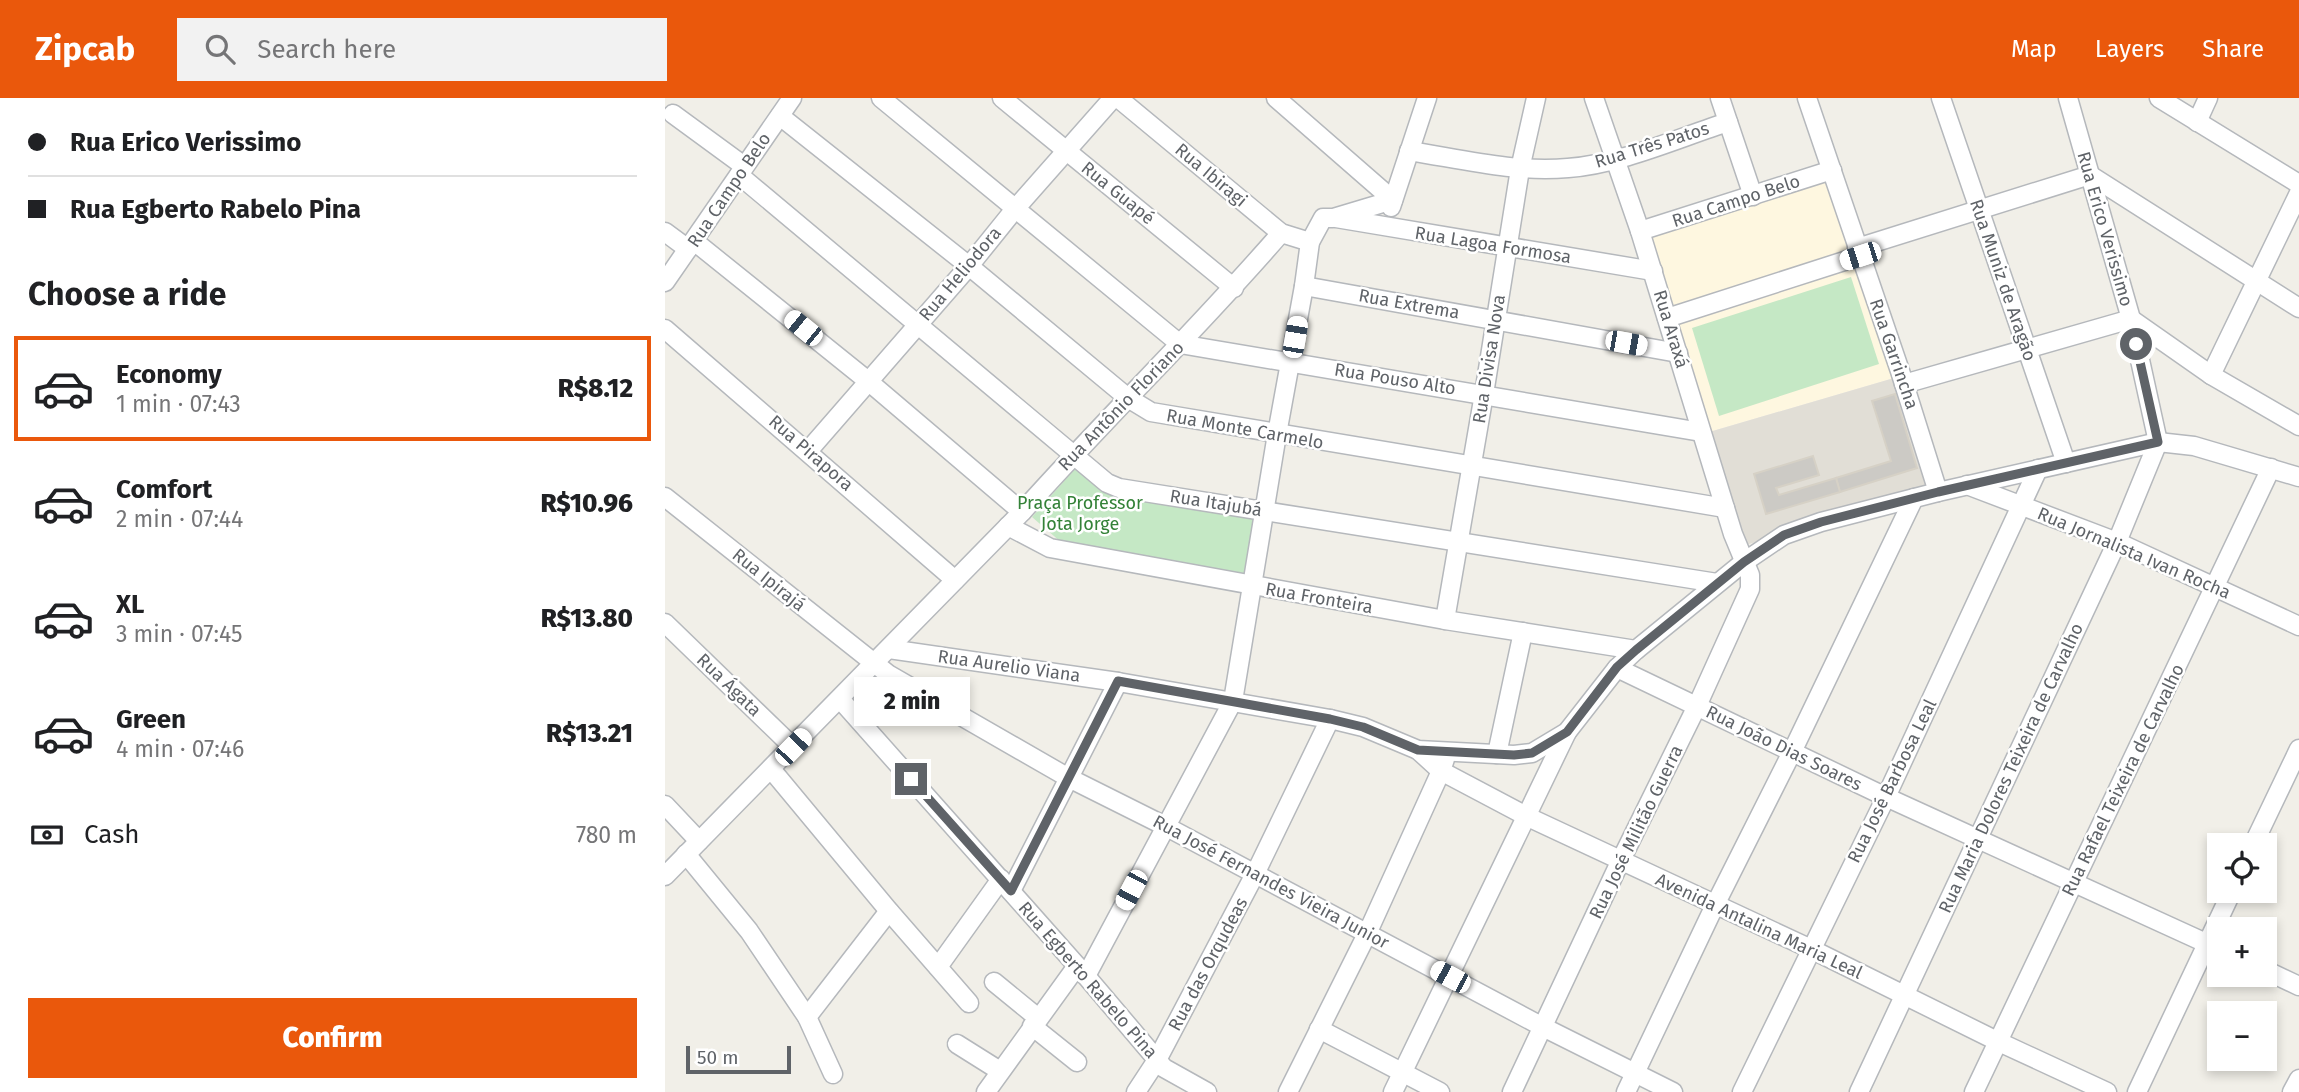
<!DOCTYPE html>
<meta charset="utf-8">
<style>
:root{--surface:#fff;--page:#f2f2f2;--text:#202124;--muted:#757577;--line:#e0e0e0;--accent:#ea580c}
body{margin:0;font-family:"Fira Sans",sans-serif;background:var(--page);color:var(--text);height:100vh;display:flex;flex-direction:column;font-size:26px;white-space:nowrap}
*{box-sizing:border-box;margin:0}
p{font-size:23px;color:var(--muted)}
.icon{flex:none;width:38px;height:38px;fill:none;stroke:currentColor;stroke-width:2;stroke-linecap:round;stroke-linejoin:round}
.map{position:relative;flex:1;overflow:hidden}
.drawer{display:flex;flex-direction:column;background:var(--surface);width:665px}
.drawer>*{flex:none}
.top-card{display:grid;align-content:center;height:154px;padding:0 28px;background:var(--surface)}
.fabs{position:absolute;left:1542px;top:735px;display:grid;gap:14px}
.fabs a{display:grid;place-items:center;width:70px;height:70px;border-radius:0px;background:var(--surface);box-shadow:0 4px 10px #0003;font-size:35px}
.scale{position:absolute;left:21px;bottom:18px;width:105px;box-sizing:border-box;padding-left:7px;border:4px solid #5f6368;border-top:0;font-size:19px;line-height:24px;white-space:nowrap;color:#5f6368;-webkit-text-stroke:5px #fff;paint-order:stroke}
.end{position:absolute;width:32px;height:32px;margin:-16px;border:9px solid #5f6368;background:#fff;box-shadow:0 0 0 4px #fff}
.from{border-radius:50%}
.bubble{position:absolute;height:49px;border-radius:0px;background:var(--surface);box-shadow:0 4px 10px #0003;font-size:23px;font-weight:800;line-height:49px;text-align:center}
.car{position:absolute;width:21px;height:42px;margin:-21px -10px;border-radius:9px;box-shadow:0 0 5px 2px #0007;background:linear-gradient(#fff 24%,#345 0 40%,#fff 0 76%,#345 0 86%,#fff 0)}
.top-card b{display:flex;align-items:center;gap:24px;height:66px;font-size:26px}
.top-card b+b{border-top:2px solid var(--line)}
.top-card i{width:18px;height:18px;background:var(--text)}
ul{padding:0;list-style:none}
li{display:flex;align-items:center;gap:21px;height:105px;margin:0 14px 10px;padding:0 14px;border:4px solid transparent;border-radius:0px}
li div{flex:1}
li b{display:block;font-size:26px}
li em{font-style:normal;font-weight:800}
li.selected{border-color:var(--accent)}
li>.icon{width:63px;height:63px;stroke-width:1.5}
h2{padding:0 28px;font-size:32px;line-height:84px}
.pay{display:flex;align-items:center;gap:18px;height:77px;padding:0 28px;font-size:26px}
.pay p{margin-inline-start:auto}
.button{display:flex;gap:14px;margin-top:auto;padding:14px 28px}
.button a{flex:1;height:80px;border-radius:0px;background:var(--accent);color:#fff;font-size:28px;font-weight:800;line-height:80px;text-align:center}
header{display:flex;align-items:center;gap:42px;box-sizing:border-box;height:98px;padding:0 35px;background:var(--accent);color:#fff}
header strong{font-size:33px}
nav{display:flex;gap:38px;margin-inline-start:auto;font-size:24px}
.search{width:490px;height:63px;background:var(--page);display:flex;align-items:center;gap:18px;box-sizing:border-box;padding:0 24px;border-radius:0px;color:var(--muted);font-size:26px}
main{display:flex;flex:1;min-height:0}
.map>svg:first-child{display:block}
</style>
<header>
<strong>Zipcab</strong>
<div class="search"><svg class="icon" aria-label="search" viewBox="0 0 24 24"><circle cx="10" cy="10" r="6"/><path d="M15 15l6 6"/></svg>Search here</div>
<nav><a>Map</a><a>Layers</a><a>Share</a></nav>
</header>
<main>
<section class="drawer">
<div class="top-card">
<b><i class="from"></i>Rua Erico Verissimo</b>
<b><i></i>Rua Egberto Rabelo Pina</b>
</div>
<h2>Choose a ride</h2>
<ul>
<li class="selected"><svg class="icon" aria-label="car" viewBox="0 0 24 24"><path d="M5 17H2v-5l4-1 3-4h7l3 4 3 1v5h-3M9 17h6M6 11h13"/><circle cx="7" cy="17" r="2"/><circle cx="17" cy="17" r="2"/></svg><div><b>Economy</b><p>1 min · 07:43</p></div><em>R$8.12</em></li>
<li><svg class="icon" aria-label="car" viewBox="0 0 24 24"><path d="M5 17H2v-5l4-1 3-4h7l3 4 3 1v5h-3M9 17h6M6 11h13"/><circle cx="7" cy="17" r="2"/><circle cx="17" cy="17" r="2"/></svg><div><b>Comfort</b><p>2 min · 07:44</p></div><em>R$10.96</em></li>
<li><svg class="icon" aria-label="car" viewBox="0 0 24 24"><path d="M5 17H2v-5l4-1 3-4h7l3 4 3 1v5h-3M9 17h6M6 11h13"/><circle cx="7" cy="17" r="2"/><circle cx="17" cy="17" r="2"/></svg><div><b>XL</b><p>3 min · 07:45</p></div><em>R$13.80</em></li>
<li><svg class="icon" aria-label="car" viewBox="0 0 24 24"><path d="M5 17H2v-5l4-1 3-4h7l3 4 3 1v5h-3M9 17h6M6 11h13"/><circle cx="7" cy="17" r="2"/><circle cx="17" cy="17" r="2"/></svg><div><b>Green</b><p>4 min · 07:46</p></div><em>R$13.21</em></li>
</ul>
<div class="pay"><svg class="icon" aria-label="cash" viewBox="0 0 24 24"><path d="M3 7h18v10H3z"/><circle cx="12" cy="12" r="2"/></svg>Cash<p>780 m</p></div>
<div class="button"><a>Confirm</a></div>
</section>
<div class="map">
<svg width="1634" height="994" viewBox="0 0 1634 994">
<rect width="100%" height="100%" fill="#f1efe8"/>
<!-- commercial -->
<polygon fill="#fef7e0" points="1160,69 1229,280 1034,337 971,131"/>
<!-- education -->
<polygon fill="#e1ded6" points="1229,280 1266,397 1069,450 1034,337"/>
<!-- green -->
<g fill="#c5e8c5">
<polygon points="1186,179 1214,266 1054,318 1027,230"/>
<polygon points="410,371 443,396 591,420 581,480 397,445 367,419"/>
</g>
<!-- building -->
<g fill="#cccac5" stroke="#d6d1c6" stroke-width="2">
<polygon points="1230,296 1252,370 1175,394 1171,380 1226,363 1207,303"/>
<polygon points="1148,358 1154,377 1111,390 1114,397 1171,380 1175,394 1101,416 1089,376"/>
</g>
<g fill="none" stroke-linecap="round" stroke-linejoin="round">
<!-- minor casing -->
<g stroke="#b5b8bc" stroke-width="21">
<g id="minor">
<polyline points="216,0 515,246 1036,334"/>
<polyline points="337,0 569,190"/>
<polyline points="453,0 616,135 645,144"/>
<polyline points="611,0 728,102"/>
<polyline points="1055,0 1088,98"/>
<polyline points="1142,0 1235,273 1273,394"/>
<polyline points="1276,0 1401,365"/>
<polyline points="1403,0 1466,221 1493,344"/>
<polyline points="1494,0 1634,86"/>
<polyline points="8,16 79,68"/>
<polyline points="115,18 304,168 463,300 486,314 1060,410"/>
<polyline points="1532,24 1543,0"/>
<path d="M744 53C796 61 850 75 903 70 956 66 1013 40 1063 24"/>
<polyline points="74,77 442,385 454,390 1052,485"/>
<polyline points="726,109 762,0"/>
<polyline points="671,120 988,173"/>
<polyline points="975,133 1167,72"/>
<polyline points="0,134 23,151"/>
<polyline points="29,143 203,283 357,414"/>
<polyline points="1192,150 1425,77 1634,210"/>
<polyline points="0,184 127,0"/>
<polyline points="639,188 1013,255"/>
<polyline points="1002,220 1195,158"/>
<polyline points="0,231 290,482"/>
<polyline points="1546,277 1634,95"/>
<polyline points="1239,286 1466,221 1546,277 1634,328"/>
<polyline points="143,353 304,168 350,111 448,0"/>
<polyline points="1302,387 1452,444 1634,528"/>
<polyline points="0,399 223,576 402,679 500,728 878,929 1008,994"/>
<polyline points="343,428 385,450 780,522 971,552"/>
<polyline points="780,522 819,296 855,71 871,0"/>
<polyline points="0,525 128,649"/>
<polyline points="224,551 453,584 665,621 698,629 753,652 849,657 867,655 902,634 952,570 971,552 1079,464 1119,437 1156,424 1273,394 1493,344 1529,348 1634,379"/>
<polyline points="952,570 1221,699 1554,851"/>
<polyline points="175,601 421,878 499,970 542,994"/>
<polyline points="753,652 776,673 863,719 1146,851 1334,944 1442,994"/>
<polyline points="832,656 858,534"/>
<polyline points="106,671 224,813 304,905"/>
<polyline points="0,707 34,743"/>
<polyline points="1588,747 1634,651"/>
<polyline points="21,756 84,833 142,919 168,976"/>
<path d="M0 778 357 414C441 320 533 231 616 135"/>
<polyline points="346,793 453,584"/>
<polyline points="273,869 336,781"/>
<polyline points="1600,872 1634,888"/>
<polyline points="421,878 568,603 612,336 639,188 645,144 658,120 668,120 728,102"/>
<polyline points="329,884 373,920"/>
<polyline points="142,919 224,813"/>
<polyline points="367,928 412,964"/>
<polyline points="654,931 775,994"/>
<polyline points="292,946 335,973"/>
<polyline points="321,994 412,868"/>
<polyline points="471,994 492,962 590,776 665,621"/>
<polyline points="623,994 702,836 776,673 780,661"/>
<polyline points="728,994 902,634"/>
<polyline points="847,994 955,764 1032,608 1085,491 1085,477 1068,436 975,133 929,0"/>
<polyline points="961,994 1050,807 1127,654 1249,400"/>
<polyline points="1077,994 1221,699 1373,371"/>
<polyline points="1194,994 1452,444 1493,344"/>
<polyline points="1309,994 1606,370"/>
<polyline points="1472,994 1567,793"/>
<polyline points="1627,994 1634,981"/>
</g>
</g>
<!-- minor -->
<use href="#minor" stroke="#fff" stroke-width="18"/>
</g>
<g fill="none" stroke-linecap="round" stroke-linejoin="round">
<!-- route -->
<polyline stroke="#5f6368" stroke-width="9" points="246,681 346,793 453,583 665,621 698,629 753,652 849,657 867,655 902,634 952,569 971,552 1079,464 1119,437 1156,424 1273,394 1493,344 1471,246"/>
</g>
<g text-anchor="middle" stroke-width="5" stroke-linejoin="round" paint-order="stroke">
<!-- street labels -->
<g font-size="18" fill="#5f6368" stroke="#fff">
<text transform="translate(987 47) rotate(-17)" y="6">Rua Três Patos</text>
<text transform="translate(546 77) rotate(40)" y="6">Rua Ibiragi</text>
<text transform="translate(64 92) rotate(-56)" y="6">Rua Campo Belo</text>
<text transform="translate(453 95) rotate(39)" y="6">Rua Guapé</text>
<text transform="translate(1071 103) rotate(-18)" y="6">Rua Campo Belo</text>
<text transform="translate(1440 131) rotate(74)" y="6">Rua Erico Verissimo</text>
<text transform="translate(828 147) rotate(9)" y="6">Rua Lagoa Formosa</text>
<text transform="translate(295 176) rotate(-50)" y="6">Rua Heliodora</text>
<text transform="translate(1338 182) rotate(71)" y="6">Rua Muniz de Aragão</text>
<text transform="translate(744 206) rotate(10)" y="6">Rua Extrema</text>
<text transform="translate(1006 231) rotate(73)" y="6">Rua Araxá</text>
<text transform="translate(1229 256) rotate(71)" y="6">Rua Garrincha</text>
<text transform="translate(824 261) rotate(-81)" y="6">Rua Divisa Nova</text>
<text transform="translate(730 281) rotate(9)" y="6">Rua Pouso Alto</text>
<text transform="translate(456 308) rotate(-46)" y="6">Rua Antônio Floriano</text>
<text transform="translate(580 331) rotate(10)" y="6">Rua Monte Carmelo</text>
<text transform="translate(146 355) rotate(41)" y="6">Rua Pirapora</text>
<text transform="translate(551 405) rotate(9)" y="6">Rua Itajubá</text>
<text transform="translate(1469 455) rotate(23)" y="6">Rua Jornalista Ivan Rocha</text>
<text transform="translate(104 482) rotate(39)" y="6">Rua Ipirajá</text>
<text transform="translate(654 500) rotate(10)" y="6">Rua Fronteira</text>
<text transform="translate(344 568) rotate(8)" y="6">Rua Aurelio Viana</text>
<text transform="translate(64 587) rotate(44)" y="6">Rua Ágata</text>
<text transform="translate(1119 650) rotate(26)" y="6">Rua João Dias Soares</text>
<text transform="translate(1346 670) rotate(-65)" y="6">Rua Maria Dolores Teixeira de Carvalho</text>
<text transform="translate(1458 682) rotate(-64)" y="6">Rua Rafael Teixeira de Carvalho</text>
<text transform="translate(1227 683) rotate(-64)" y="6">Rua José Barbosa Leal</text>
<text transform="translate(971 734) rotate(-64)" y="6">Rua José Militão Guerra</text>
<text transform="translate(606 784) rotate(28)" y="6">Rua José Fernandes Vieira Junior</text>
<text transform="translate(1094 828) rotate(25)" y="6">Avenida Antalina Maria Leal</text>
<text transform="translate(543 866) rotate(-62)" y="6">Rua das Orqudeas</text>
<text transform="translate(423 882) rotate(49)" y="6">Rua Egberto Rabelo Pina</text>
</g>
<!-- park labels -->
<g font-size="18" fill="#348238" stroke="#fff">
<text x="415" y="411">Praça Professor<tspan x="415" dy="21">Jota Jorge</tspan></text>
</g>
</g>
</svg>
<div class="fabs">
<a><svg class="icon" aria-label="locate" viewBox="0 0 24 24"><circle cx="12" cy="12" r="6"/><path d="M12 2v4M12 18v4M2 12h4M18 12h4"/></svg></a>
<a>+</a>
<a>−</a>
</div>
<div class="scale">50 m</div>
<i class="end from" style="left:1471px;top:246px"></i>
<i class="end" style="left:246px;top:681px"></i>
<div class="bubble" style="left:189px;top:579px;width:116px">2 min</div>
<i class="car" style="left:1195px;top:158px;rotate:252deg"></i>
<i class="car" style="left:138px;top:230px;rotate:309deg"></i>
<i class="car" style="left:630px;top:239px;rotate:10deg"></i>
<i class="car" style="left:961px;top:245px;rotate:100deg"></i>
<i class="car" style="left:128px;top:649px;rotate:44deg"></i>
<i class="car" style="left:466px;top:792px;rotate:208deg"></i>
<i class="car" style="left:785px;top:879px;rotate:298deg"></i>
</div>
</main>
